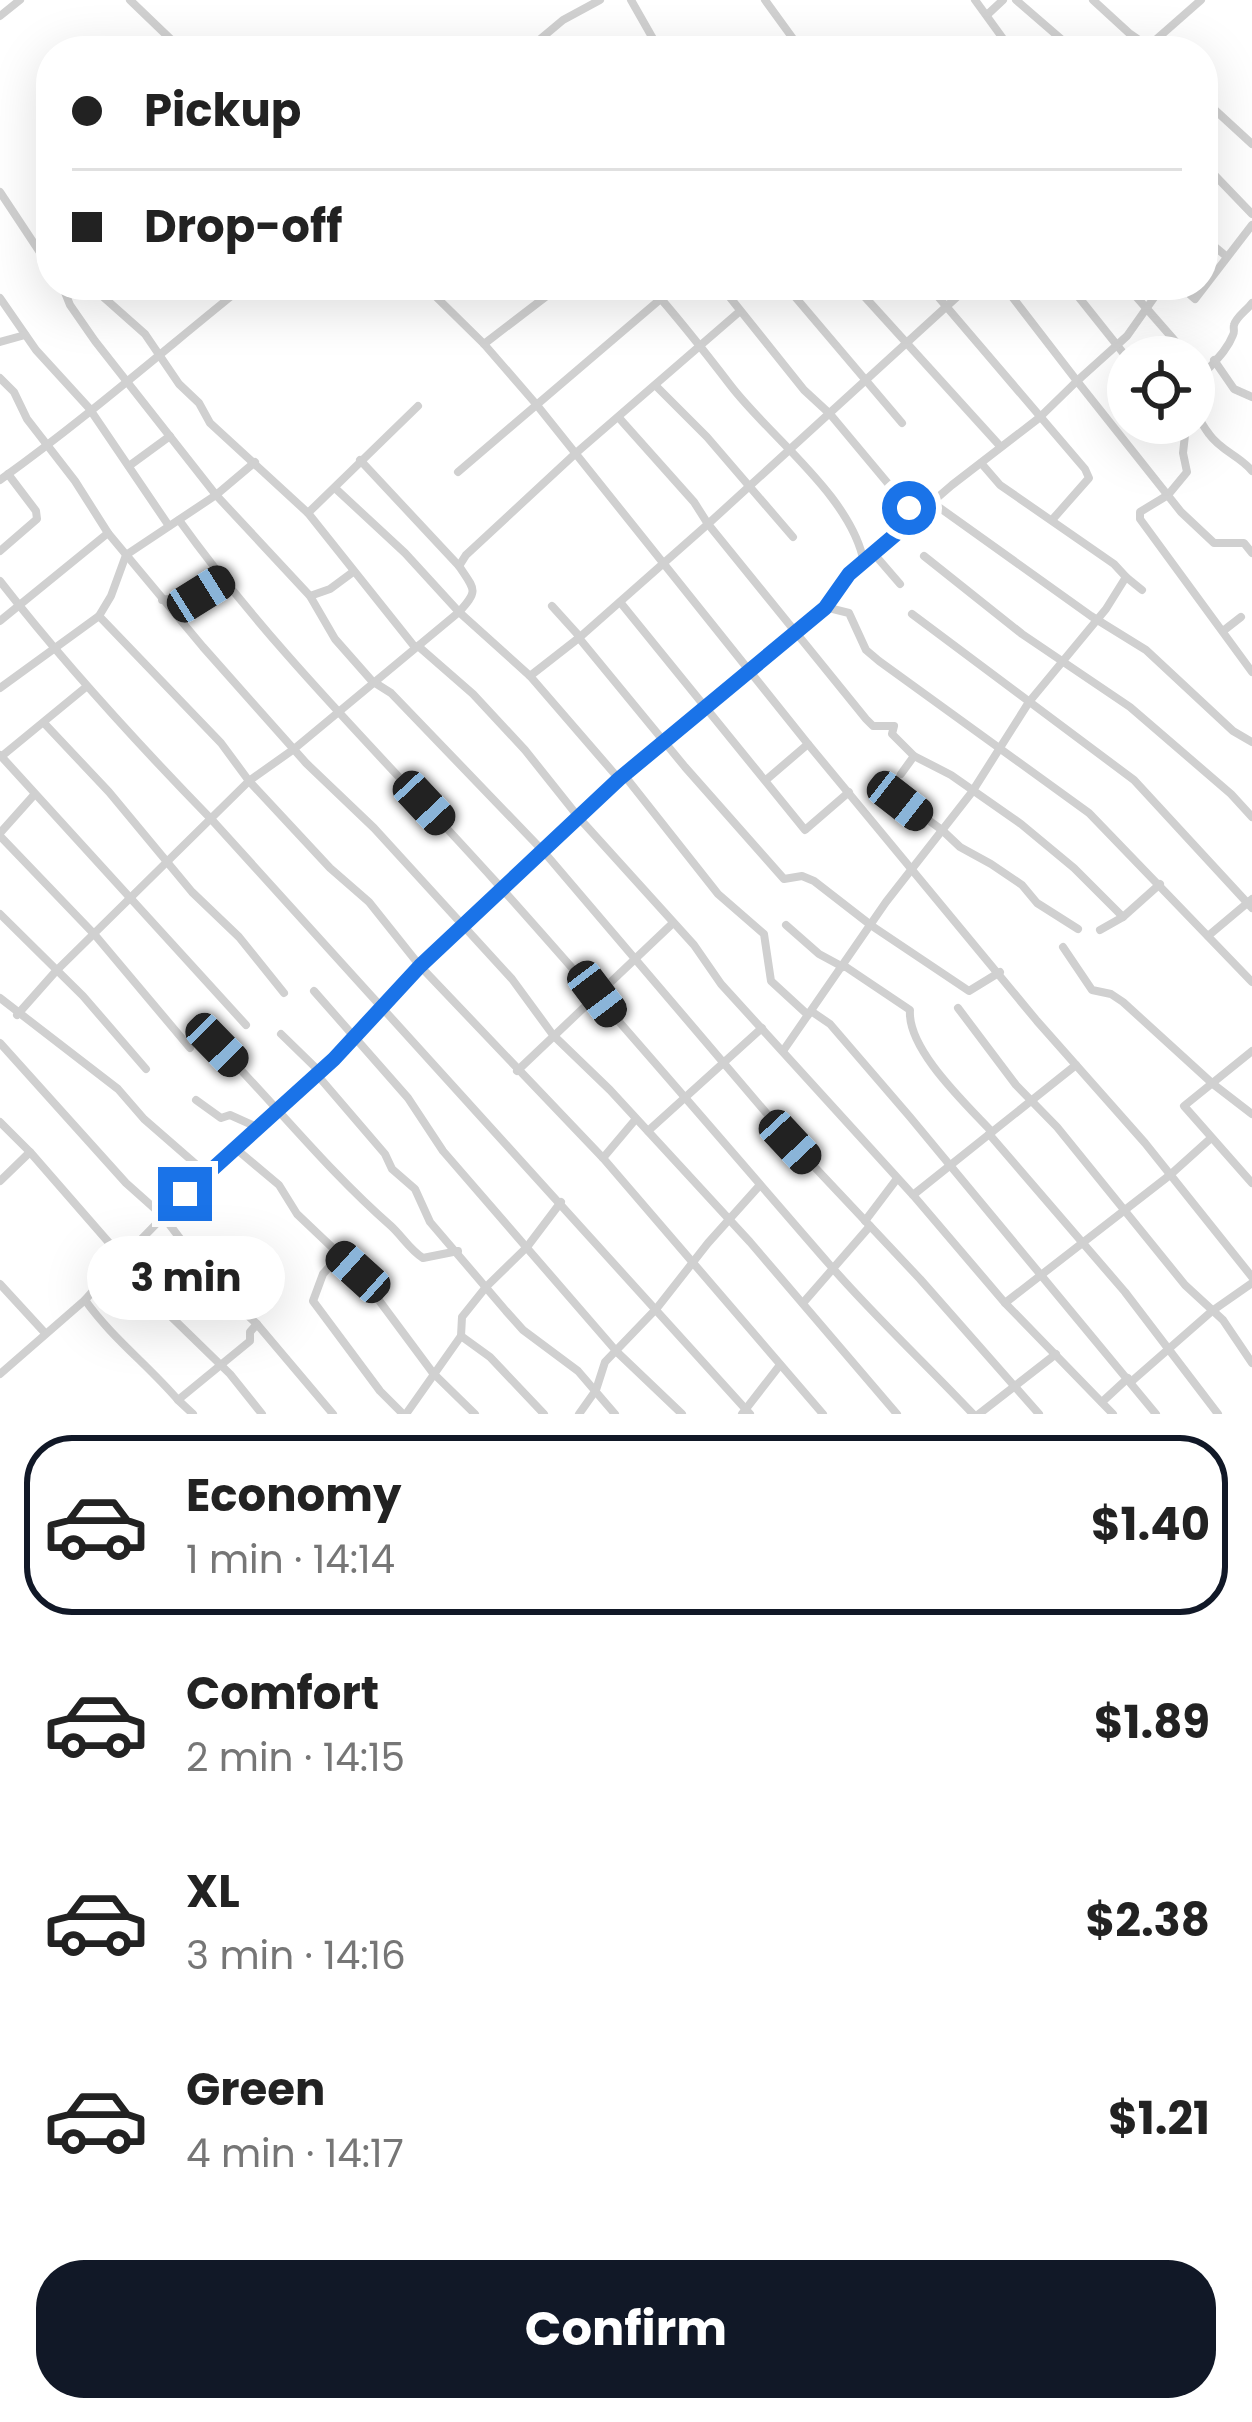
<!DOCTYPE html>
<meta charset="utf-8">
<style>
:root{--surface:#fff;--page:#f2f2f2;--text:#222;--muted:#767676;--line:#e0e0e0;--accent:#111827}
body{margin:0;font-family:Poppins,sans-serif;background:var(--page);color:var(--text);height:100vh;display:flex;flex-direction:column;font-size:45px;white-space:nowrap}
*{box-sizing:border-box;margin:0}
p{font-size:39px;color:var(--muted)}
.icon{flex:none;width:66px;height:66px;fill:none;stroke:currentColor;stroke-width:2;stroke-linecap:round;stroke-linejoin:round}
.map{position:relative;height:1414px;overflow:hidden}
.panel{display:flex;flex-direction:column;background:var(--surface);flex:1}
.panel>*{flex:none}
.top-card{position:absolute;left:36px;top:36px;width:1182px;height:264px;border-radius:48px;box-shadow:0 12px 48px #0002;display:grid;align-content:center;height:264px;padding:0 36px;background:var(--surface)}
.tools{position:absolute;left:1107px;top:336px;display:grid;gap:24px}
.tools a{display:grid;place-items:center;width:108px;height:108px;border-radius:50%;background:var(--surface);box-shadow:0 12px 48px #0002;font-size:60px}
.end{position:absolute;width:54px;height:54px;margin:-27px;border:15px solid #1a73e8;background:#fff;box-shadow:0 0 0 6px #fff}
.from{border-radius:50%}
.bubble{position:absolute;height:84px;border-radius:42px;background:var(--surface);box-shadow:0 12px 48px #0002;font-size:39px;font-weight:700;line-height:84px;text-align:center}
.car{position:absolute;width:36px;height:72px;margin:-36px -18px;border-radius:15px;box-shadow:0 0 9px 3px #0007;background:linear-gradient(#222 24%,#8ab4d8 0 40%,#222 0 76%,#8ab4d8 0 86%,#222 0)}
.top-card b{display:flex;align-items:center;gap:42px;height:114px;font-size:45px}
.top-card b+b{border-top:3px solid var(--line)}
.top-card i{width:30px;height:30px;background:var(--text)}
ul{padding:21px 0 0;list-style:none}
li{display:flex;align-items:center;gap:36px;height:180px;margin:0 24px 18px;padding:0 12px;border:6px solid transparent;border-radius:48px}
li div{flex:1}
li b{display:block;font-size:45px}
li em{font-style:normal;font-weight:700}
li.current{border-color:var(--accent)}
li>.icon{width:108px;height:108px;stroke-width:1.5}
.button{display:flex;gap:24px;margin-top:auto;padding:24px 36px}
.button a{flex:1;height:138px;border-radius:48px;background:var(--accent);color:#fff;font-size:48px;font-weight:700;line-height:138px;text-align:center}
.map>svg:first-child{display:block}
</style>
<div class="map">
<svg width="1252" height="1414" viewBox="0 0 1252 1414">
<rect width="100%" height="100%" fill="#fff"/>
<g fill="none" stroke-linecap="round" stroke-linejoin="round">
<!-- minor -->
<g stroke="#d0d0d0" stroke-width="8">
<polyline points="130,0 183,51"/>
<polyline points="631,0 660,51"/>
<polyline points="765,0 802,51"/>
<polyline points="975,0 1012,51"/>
<polyline points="1016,0 1075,51"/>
<polyline points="1093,0 1129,33 1155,51"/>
<polyline points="988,14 1003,0"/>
<polyline points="0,16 20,0"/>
<polyline points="526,51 563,20 600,0"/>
<polyline points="1143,51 1201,0"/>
<polyline points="1203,99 1252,144"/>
<polyline points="1203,163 1252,214"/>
<polyline points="0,192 51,269"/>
<polyline points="1203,237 1226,256"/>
<polyline points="62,285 70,305 95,341 216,495 310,596 335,639 372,681 391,693 544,852 791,1142 920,1279 1039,1414"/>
<polyline points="69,285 92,287 145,334 179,384 199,403 210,423 308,513 414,646"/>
<polyline points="424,285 484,344 536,404 808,744 1037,1021 1145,1143 1252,1277"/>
<path d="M649 285C678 318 705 352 731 386 771 438 852 497 864 563"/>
<polyline points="720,285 804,390 830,414 916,517"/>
<polyline points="785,285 902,423"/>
<polyline points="854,285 1000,446"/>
<polyline points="928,285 1085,469 1089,478 1052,520"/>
<polyline points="1069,285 1128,359"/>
<polyline points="1126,285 1189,357"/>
<polyline points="1163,285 1127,336 1077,381 1181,512 1214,543 1244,543 1252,553"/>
<polyline points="1179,285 1195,299 1252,225"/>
<polyline points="0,298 36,350 89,408 169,526"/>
<path d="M1252 303C1247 310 1236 317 1234 325 1233 328 1235 332 1233 335 1218 373 1169 380 1209 434 1221 451 1240 456 1252 471"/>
<polyline points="0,342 25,335"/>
<polyline points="484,344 561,285"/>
<polyline points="1214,360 1234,389 1252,397"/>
<polyline points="1194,362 1203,371"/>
<polyline points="0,378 14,392 27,419 75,481 108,533 203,647 306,763 374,828 512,979 553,1035 610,1090 750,1242 897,1414"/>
<polyline points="656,386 707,437 793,537"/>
<polyline points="1176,423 1185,435 1183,453 1187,472 1168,495 1140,512 1140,519 1252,672"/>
<polyline points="360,460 459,566"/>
<polyline points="129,466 170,436"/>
<polyline points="458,472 677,285"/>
<path d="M0 480C85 419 163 351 245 285"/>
<polyline points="336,489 405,553 459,612 530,676 619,779"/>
<polyline points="933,503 1091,616 1146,650 1233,731 1252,742"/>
<polyline points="308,513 418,406"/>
<path d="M179 520C272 650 388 762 495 881 608 1007 718 1136 829 1264 874 1316 926 1364 973 1414"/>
<polyline points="0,551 37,519 36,511 8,474"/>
<polyline points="875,555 900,584"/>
<polyline points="924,556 1022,634 1130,707 1231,794 1252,817"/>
<polyline points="1126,577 1142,590"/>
<path d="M0 581C66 666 137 743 212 820L750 1414"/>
<polyline points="310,596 330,589 353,572"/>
<polyline points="162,600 201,594 222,581"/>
<polyline points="620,602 805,830 849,792"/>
<polyline points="825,607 849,613 866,650 879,661 1089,813 1252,982"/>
<polyline points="912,614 1134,780 1252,908"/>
<polyline points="99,616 111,596 126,555 216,495 255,462"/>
<polyline points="0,621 108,533"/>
<polyline points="1223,631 1241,617"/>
<polyline points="580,637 708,524 694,502 620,419"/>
<polyline points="579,638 685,767 784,879 802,876 814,881 872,926 969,991 1000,972"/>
<polyline points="418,646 473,694 525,750 580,819 694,945 721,984 913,1195 1005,1303 1113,1414"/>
<polyline points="530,676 580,637 552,606"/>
<polyline points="0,688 99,616 221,743 249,781 330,868 369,902 420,966 603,1158 823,1414"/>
<polyline points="44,723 109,792 192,892 239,937 284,993"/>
<polyline points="0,755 246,1025"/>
<polyline points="2,756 86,687"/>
<polyline points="914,756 951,775 1021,824 1074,868 1123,917"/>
<polyline points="901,774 914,756 892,734 894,726 873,726 866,719 708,524 970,285"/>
<polyline points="624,775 718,894 764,934 771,981 808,1015"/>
<polyline points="766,780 808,744"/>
<polyline points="876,782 942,830 960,847 991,864 1022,885 1037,903 1078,929"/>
<polyline points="0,833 34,795"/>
<polyline points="0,836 95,935 190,1048"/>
<polyline points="0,914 83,996 146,1069"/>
<polyline points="786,925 819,954 843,967"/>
<polyline points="1100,930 1123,917 1160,884"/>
<polyline points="1208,936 1252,899"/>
<polyline points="1063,947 1092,990 1111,994 1123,1002 1213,1084 1252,1114"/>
<path d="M843 965 910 1010C907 1049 965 1103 992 1132"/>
<polyline points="314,991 408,1098 443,1151 617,1352 682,1414"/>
<polyline points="0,998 118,1089 144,1119 206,1173"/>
<polyline points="958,1008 1016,1085 1057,1127 1185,1285 1223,1320 1252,1363"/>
<polyline points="811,1011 830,1024 910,1117 1156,1414"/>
<path d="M17 1015 56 971 249 781 294 749 459 612C479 590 475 590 459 566L466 555 576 453 739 312"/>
<polyline points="281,1034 318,1070 319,1077 385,1154 392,1169 415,1189 430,1222 506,1311 523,1330 578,1371 615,1414"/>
<polyline points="0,1043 126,1183 163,1216 216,1286 257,1324 333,1414"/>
<path d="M217 1045C276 1105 327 1170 391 1226 402 1236 410 1250 423 1258L458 1251"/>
<polyline points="783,1051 886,902 972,792 1029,702 1106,609 1126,577 1114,564 1000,485 981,463"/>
<polyline points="1252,1051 1184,1106 1252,1183"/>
<polyline points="517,1071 673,923"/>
<polyline points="196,1100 221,1118 230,1115 257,1127"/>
<polyline points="0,1122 30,1152"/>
<polyline points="648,1131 762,1028"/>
<polyline points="989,1134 1125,1292 1218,1414"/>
<polyline points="235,1148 279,1185 297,1214 358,1272 433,1373 475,1414"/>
<polyline points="603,1158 635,1120"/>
<polyline points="0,1181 30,1152 111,1245 117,1264 206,1173 356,1039 381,1005 619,779 797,633 825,607 849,574 952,485 1039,418 1077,381 1003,285"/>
<polyline points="913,1195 1076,1065"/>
<polyline points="865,1221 896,1180"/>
<polyline points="340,1255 323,1274 313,1301 380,1391 403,1414"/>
<polyline points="0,1284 45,1333"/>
<path d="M85 1300C112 1338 148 1365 178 1400L250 1341V1332L257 1324"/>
<polyline points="803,1303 870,1226"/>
<polyline points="1005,1303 1170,1175 1210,1139"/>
<polyline points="461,1336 490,1357 544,1414"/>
<polyline points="0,1374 85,1300 117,1264 230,1374 262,1414"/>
<polyline points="1132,1381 1212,1311 1252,1283"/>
<polyline points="178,1400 193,1414"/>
<polyline points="1102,1402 1128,1378"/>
<polyline points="406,1414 461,1336 462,1317 486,1287 527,1247 561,1202"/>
<polyline points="579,1414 596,1390 605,1362 657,1308 708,1243 760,1185"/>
<polyline points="742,1414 780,1365"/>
<polyline points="979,1414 1056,1354"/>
</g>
</g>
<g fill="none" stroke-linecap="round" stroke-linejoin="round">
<!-- route -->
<polyline stroke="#1a73e8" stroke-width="15" points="185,1194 334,1059 420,966 619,779 825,608 849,574 916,517 909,508"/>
</g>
</svg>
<div class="tools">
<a><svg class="icon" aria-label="locate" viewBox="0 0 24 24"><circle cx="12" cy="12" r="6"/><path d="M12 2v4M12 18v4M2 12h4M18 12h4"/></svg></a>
</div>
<i class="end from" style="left:909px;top:508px"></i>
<i class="end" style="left:185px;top:1194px"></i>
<div class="bubble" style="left:87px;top:1236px;width:198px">3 min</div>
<i class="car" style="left:201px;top:594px;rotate:58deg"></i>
<i class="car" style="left:900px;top:801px;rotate:128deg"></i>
<i class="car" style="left:424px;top:803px;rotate:137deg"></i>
<i class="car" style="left:597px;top:994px;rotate:143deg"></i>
<i class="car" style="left:217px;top:1045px;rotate:136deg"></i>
<i class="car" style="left:790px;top:1142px;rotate:137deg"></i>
<i class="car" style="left:358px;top:1272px;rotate:312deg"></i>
<div class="top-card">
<b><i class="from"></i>Pickup</b>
<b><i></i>Drop-off</b>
</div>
</div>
<section class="panel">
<ul>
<li class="current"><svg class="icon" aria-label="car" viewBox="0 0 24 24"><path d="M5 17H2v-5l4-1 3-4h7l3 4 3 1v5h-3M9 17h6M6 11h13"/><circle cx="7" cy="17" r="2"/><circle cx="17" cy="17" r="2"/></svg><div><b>Economy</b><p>1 min · 14:14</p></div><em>$1.40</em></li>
<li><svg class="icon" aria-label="car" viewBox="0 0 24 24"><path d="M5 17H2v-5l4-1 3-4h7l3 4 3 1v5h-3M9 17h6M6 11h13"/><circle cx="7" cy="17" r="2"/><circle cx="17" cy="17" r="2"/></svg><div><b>Comfort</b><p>2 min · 14:15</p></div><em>$1.89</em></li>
<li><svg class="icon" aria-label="car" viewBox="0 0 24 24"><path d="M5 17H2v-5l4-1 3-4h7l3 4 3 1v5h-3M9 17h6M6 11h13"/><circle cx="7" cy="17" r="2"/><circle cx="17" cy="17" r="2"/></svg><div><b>XL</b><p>3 min · 14:16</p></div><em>$2.38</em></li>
<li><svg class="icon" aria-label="car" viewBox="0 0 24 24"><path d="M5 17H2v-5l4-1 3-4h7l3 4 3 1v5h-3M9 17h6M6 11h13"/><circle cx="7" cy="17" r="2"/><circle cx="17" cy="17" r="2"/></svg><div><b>Green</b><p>4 min · 14:17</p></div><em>$1.21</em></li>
</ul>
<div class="button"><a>Confirm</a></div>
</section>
